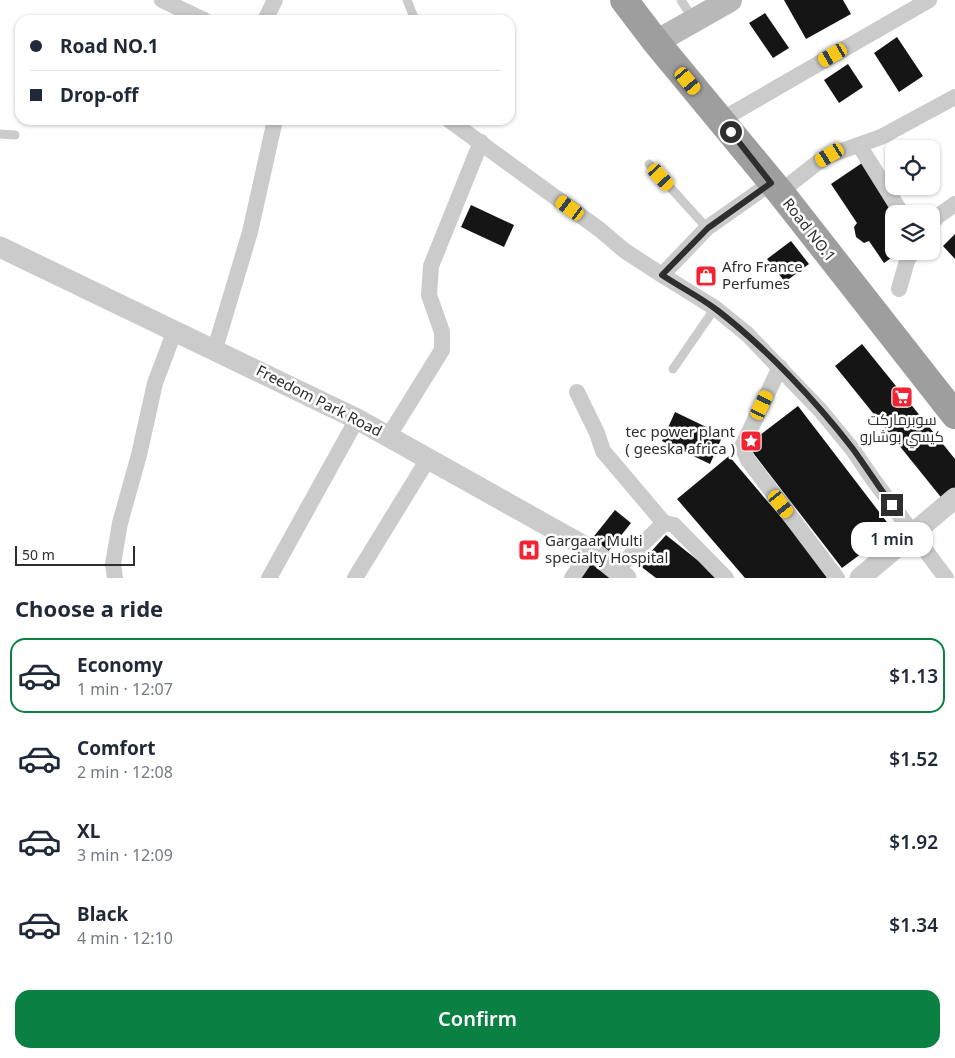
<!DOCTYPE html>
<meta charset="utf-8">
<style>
:root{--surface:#fff;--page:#f2f2f3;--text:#1f2937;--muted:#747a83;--line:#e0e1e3;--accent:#0b8043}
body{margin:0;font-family:"Noto Sans",Cairo,sans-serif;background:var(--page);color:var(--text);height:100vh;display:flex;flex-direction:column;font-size:19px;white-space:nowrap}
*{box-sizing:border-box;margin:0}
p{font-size:16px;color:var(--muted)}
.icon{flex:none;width:28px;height:28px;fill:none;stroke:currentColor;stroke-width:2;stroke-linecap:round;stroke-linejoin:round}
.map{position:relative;height:578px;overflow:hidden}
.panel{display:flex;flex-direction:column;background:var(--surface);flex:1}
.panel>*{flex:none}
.hud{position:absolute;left:15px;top:15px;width:500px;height:110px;border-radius:15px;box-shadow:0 1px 4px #0004;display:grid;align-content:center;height:110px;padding:0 15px;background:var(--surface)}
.tools{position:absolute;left:885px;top:140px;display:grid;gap:10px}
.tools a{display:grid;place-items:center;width:55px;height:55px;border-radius:10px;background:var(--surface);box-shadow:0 1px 4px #0004;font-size:25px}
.scale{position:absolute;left:15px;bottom:12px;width:120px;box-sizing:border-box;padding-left:5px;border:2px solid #2e2e2e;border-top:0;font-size:14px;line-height:18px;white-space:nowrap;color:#2e2e2e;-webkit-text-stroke:4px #fff;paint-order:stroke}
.end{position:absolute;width:22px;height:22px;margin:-11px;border:6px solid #2e2e2e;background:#fff;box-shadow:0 0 0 2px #fff}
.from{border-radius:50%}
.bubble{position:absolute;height:35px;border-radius:15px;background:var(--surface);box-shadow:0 1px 4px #0004;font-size:16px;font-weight:600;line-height:35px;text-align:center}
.car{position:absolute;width:15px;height:30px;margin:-15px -8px;border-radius:6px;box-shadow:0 0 4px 1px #0007;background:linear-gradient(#f5c518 24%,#345 0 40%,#f5c518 0 76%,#345 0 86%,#f5c518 0)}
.hud b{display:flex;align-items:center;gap:18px;height:48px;font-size:19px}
.hud b+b{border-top:1px solid var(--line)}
.hud i{width:12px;height:12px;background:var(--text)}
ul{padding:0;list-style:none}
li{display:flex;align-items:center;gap:15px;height:75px;margin:0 10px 8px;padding:0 5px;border:2px solid transparent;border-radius:15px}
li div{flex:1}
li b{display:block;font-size:19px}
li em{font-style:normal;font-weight:600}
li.selected{border-color:var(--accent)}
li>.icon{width:45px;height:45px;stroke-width:1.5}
h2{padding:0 15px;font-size:22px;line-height:60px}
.primary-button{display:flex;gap:10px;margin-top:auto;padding:10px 15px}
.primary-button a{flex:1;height:58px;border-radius:15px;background:var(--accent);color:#fff;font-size:20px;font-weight:600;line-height:58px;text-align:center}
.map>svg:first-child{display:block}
</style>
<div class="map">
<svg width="955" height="578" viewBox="0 0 955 578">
<rect width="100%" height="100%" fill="#fff"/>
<!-- building -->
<g fill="#151515">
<polygon points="784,0 843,0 851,14 806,39"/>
<polygon points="765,13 789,48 773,58 749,23"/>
<polygon points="897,37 923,76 899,92 874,53"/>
<polygon points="848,64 863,87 839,103 824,80"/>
<polygon points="862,163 894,214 894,251 907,251 899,260 894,256 884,263 869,241 864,243 856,237 854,227 857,223 831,184"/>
<polygon points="471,205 514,225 504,247 461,227"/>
<polygon points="955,234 955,259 943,246"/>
<polygon points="791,241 809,264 785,282 767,259"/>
<polygon points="862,344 955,459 955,492 944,501 835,366"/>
<polygon points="798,406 893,530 842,568 747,445"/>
<polygon points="675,412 723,435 710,464 662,441"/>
<polygon points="729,456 830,575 826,578 745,578 677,499"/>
<polygon points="615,510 631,523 607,553 591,540"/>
<polygon points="666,535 720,578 656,578 639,565"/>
<polygon points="594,555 623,578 576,578"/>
</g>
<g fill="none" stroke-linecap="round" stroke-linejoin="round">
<!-- service -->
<g stroke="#cbcbcb" stroke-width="9">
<polyline points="407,0 415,20"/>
<polyline points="681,0 693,19"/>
<polyline points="0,134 15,135"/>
<polyline points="649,164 707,228"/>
<polyline points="673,369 715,308"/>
</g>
<!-- minor -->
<g stroke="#cbcbcb" stroke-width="16">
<polyline points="162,0 204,20"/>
<polyline points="265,20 275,0"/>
<polyline points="449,120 599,229 625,251 662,275 707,228 771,183"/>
<polyline points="721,120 929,0"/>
<polyline points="859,145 902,214"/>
<polyline points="780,192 817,163 830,155 881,137 955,97"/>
<polyline points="931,224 938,216 955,204"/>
<polyline points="662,275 715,308 747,334 821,411 853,450 872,478 946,578"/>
<polyline points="899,289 907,261 913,251"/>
<polyline points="215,349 250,232 275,120"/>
<polyline points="780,367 742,447 748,460 837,578"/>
<polyline points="577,392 597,433 603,451 664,523"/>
<polyline points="388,437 442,350 442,332 429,295 431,266 481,142"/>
<polyline points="616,570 664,523 674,525 726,578"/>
<polyline points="115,578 113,564 120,523 139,455 155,383 175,330"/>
<polyline points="269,578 357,419"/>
<polyline points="355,578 428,459"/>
<polyline points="572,578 591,550"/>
</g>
<!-- tertiary -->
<g stroke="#cbcbcb" stroke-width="21">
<polyline points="0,247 357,419 591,550 626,578"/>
<polyline points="860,578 955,498"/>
</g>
<!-- secondary -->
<polyline stroke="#b8b8b8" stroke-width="24" points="656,42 730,0"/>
<!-- trunk -->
<polyline stroke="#9e9e9e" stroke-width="28" points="624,0 656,42 780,192 955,415"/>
</g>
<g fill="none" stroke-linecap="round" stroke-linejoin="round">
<!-- route -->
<path stroke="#2e2e2e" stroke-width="6" d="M731 132 771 183 708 228 662 275C680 287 700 297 717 310 765 347 816 401 853 449 866 467 879 487 892 505"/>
</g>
<!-- icons -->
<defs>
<g id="shop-square" transform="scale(1.125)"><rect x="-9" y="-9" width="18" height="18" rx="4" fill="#f22333" stroke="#fff"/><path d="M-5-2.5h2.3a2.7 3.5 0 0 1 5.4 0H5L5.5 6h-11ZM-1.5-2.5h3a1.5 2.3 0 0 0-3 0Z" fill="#fff"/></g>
<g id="supermarket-square" transform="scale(1.125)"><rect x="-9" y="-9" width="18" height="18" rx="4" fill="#f22333" stroke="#fff"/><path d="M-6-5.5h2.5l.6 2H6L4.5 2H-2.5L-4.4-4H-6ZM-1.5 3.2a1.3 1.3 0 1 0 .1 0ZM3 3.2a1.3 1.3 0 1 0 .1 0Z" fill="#fff"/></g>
<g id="sight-square" transform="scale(1.125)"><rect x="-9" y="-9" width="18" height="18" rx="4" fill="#f22333" stroke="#fff"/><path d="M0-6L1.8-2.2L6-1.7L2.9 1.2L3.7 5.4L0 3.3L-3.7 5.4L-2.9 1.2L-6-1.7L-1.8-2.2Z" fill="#fff"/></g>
<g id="hospital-square" transform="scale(1.125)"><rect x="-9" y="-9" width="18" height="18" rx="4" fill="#f22333" stroke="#fff"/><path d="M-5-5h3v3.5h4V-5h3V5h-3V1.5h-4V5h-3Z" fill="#fff"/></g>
</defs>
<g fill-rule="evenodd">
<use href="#shop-square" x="706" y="276"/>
<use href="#supermarket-square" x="902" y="397"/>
<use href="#sight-square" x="751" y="441"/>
<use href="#hospital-square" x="529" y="550"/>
</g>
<g text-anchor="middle" stroke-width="5" stroke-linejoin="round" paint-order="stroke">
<!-- street labels -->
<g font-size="15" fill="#2e2e2e" stroke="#fff">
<text transform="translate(809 230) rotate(52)" y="5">Road NO.1</text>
<text transform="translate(319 401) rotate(27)" y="5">Freedom Park Road</text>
</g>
<!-- poi labels -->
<g font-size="15" fill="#2e2e2e" stroke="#fff" text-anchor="start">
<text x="722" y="272">Afro France<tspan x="722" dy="17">Perfumes</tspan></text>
<text x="902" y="425" text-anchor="middle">سوبرماركت<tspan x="902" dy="17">كيسي بوشارو</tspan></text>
<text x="735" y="437" text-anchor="end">tec power plant<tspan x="735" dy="17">( geeska africa )</tspan></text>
<text x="545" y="546">Gargaar Multi<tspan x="545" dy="17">specialty Hospital</tspan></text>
</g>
</g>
</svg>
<div class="tools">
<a><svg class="icon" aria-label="locate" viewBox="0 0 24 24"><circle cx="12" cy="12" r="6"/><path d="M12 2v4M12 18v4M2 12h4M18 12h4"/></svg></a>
<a><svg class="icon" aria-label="layers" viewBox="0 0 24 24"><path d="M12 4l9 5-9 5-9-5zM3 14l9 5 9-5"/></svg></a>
</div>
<div class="scale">50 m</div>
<i class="end from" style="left:731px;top:132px"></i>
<i class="end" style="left:892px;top:505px"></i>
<div class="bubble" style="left:851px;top:522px;width:82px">1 min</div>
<i class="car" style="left:833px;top:55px;rotate:240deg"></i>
<i class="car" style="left:688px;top:81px;rotate:140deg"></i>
<i class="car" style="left:830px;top:155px;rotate:239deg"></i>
<i class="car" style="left:661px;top:177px;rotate:138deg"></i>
<i class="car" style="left:570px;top:208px;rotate:306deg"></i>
<i class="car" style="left:762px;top:405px;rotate:25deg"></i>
<i class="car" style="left:781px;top:504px;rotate:143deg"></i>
<div class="hud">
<b><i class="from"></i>Road NO.1</b>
<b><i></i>Drop-off</b>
</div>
</div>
<section class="panel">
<h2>Choose a ride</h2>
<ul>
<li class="selected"><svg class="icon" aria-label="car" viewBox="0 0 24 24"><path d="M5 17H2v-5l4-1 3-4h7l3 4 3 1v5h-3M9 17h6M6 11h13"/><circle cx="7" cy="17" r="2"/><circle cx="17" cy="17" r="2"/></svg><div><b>Economy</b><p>1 min · 12:07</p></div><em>$1.13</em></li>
<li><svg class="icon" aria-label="car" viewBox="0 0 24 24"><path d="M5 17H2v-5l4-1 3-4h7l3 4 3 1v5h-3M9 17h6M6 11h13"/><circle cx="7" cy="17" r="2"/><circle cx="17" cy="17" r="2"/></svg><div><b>Comfort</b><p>2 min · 12:08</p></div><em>$1.52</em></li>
<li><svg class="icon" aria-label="car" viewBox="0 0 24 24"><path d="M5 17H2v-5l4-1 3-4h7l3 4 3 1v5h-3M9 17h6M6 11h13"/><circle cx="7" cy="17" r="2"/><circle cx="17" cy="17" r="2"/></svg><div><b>XL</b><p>3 min · 12:09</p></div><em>$1.92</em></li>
<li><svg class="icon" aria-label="car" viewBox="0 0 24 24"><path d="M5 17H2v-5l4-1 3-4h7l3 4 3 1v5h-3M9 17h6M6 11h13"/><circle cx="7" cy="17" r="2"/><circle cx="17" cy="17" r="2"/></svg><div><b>Black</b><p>4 min · 12:10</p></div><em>$1.34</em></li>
</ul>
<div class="primary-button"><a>Confirm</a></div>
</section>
